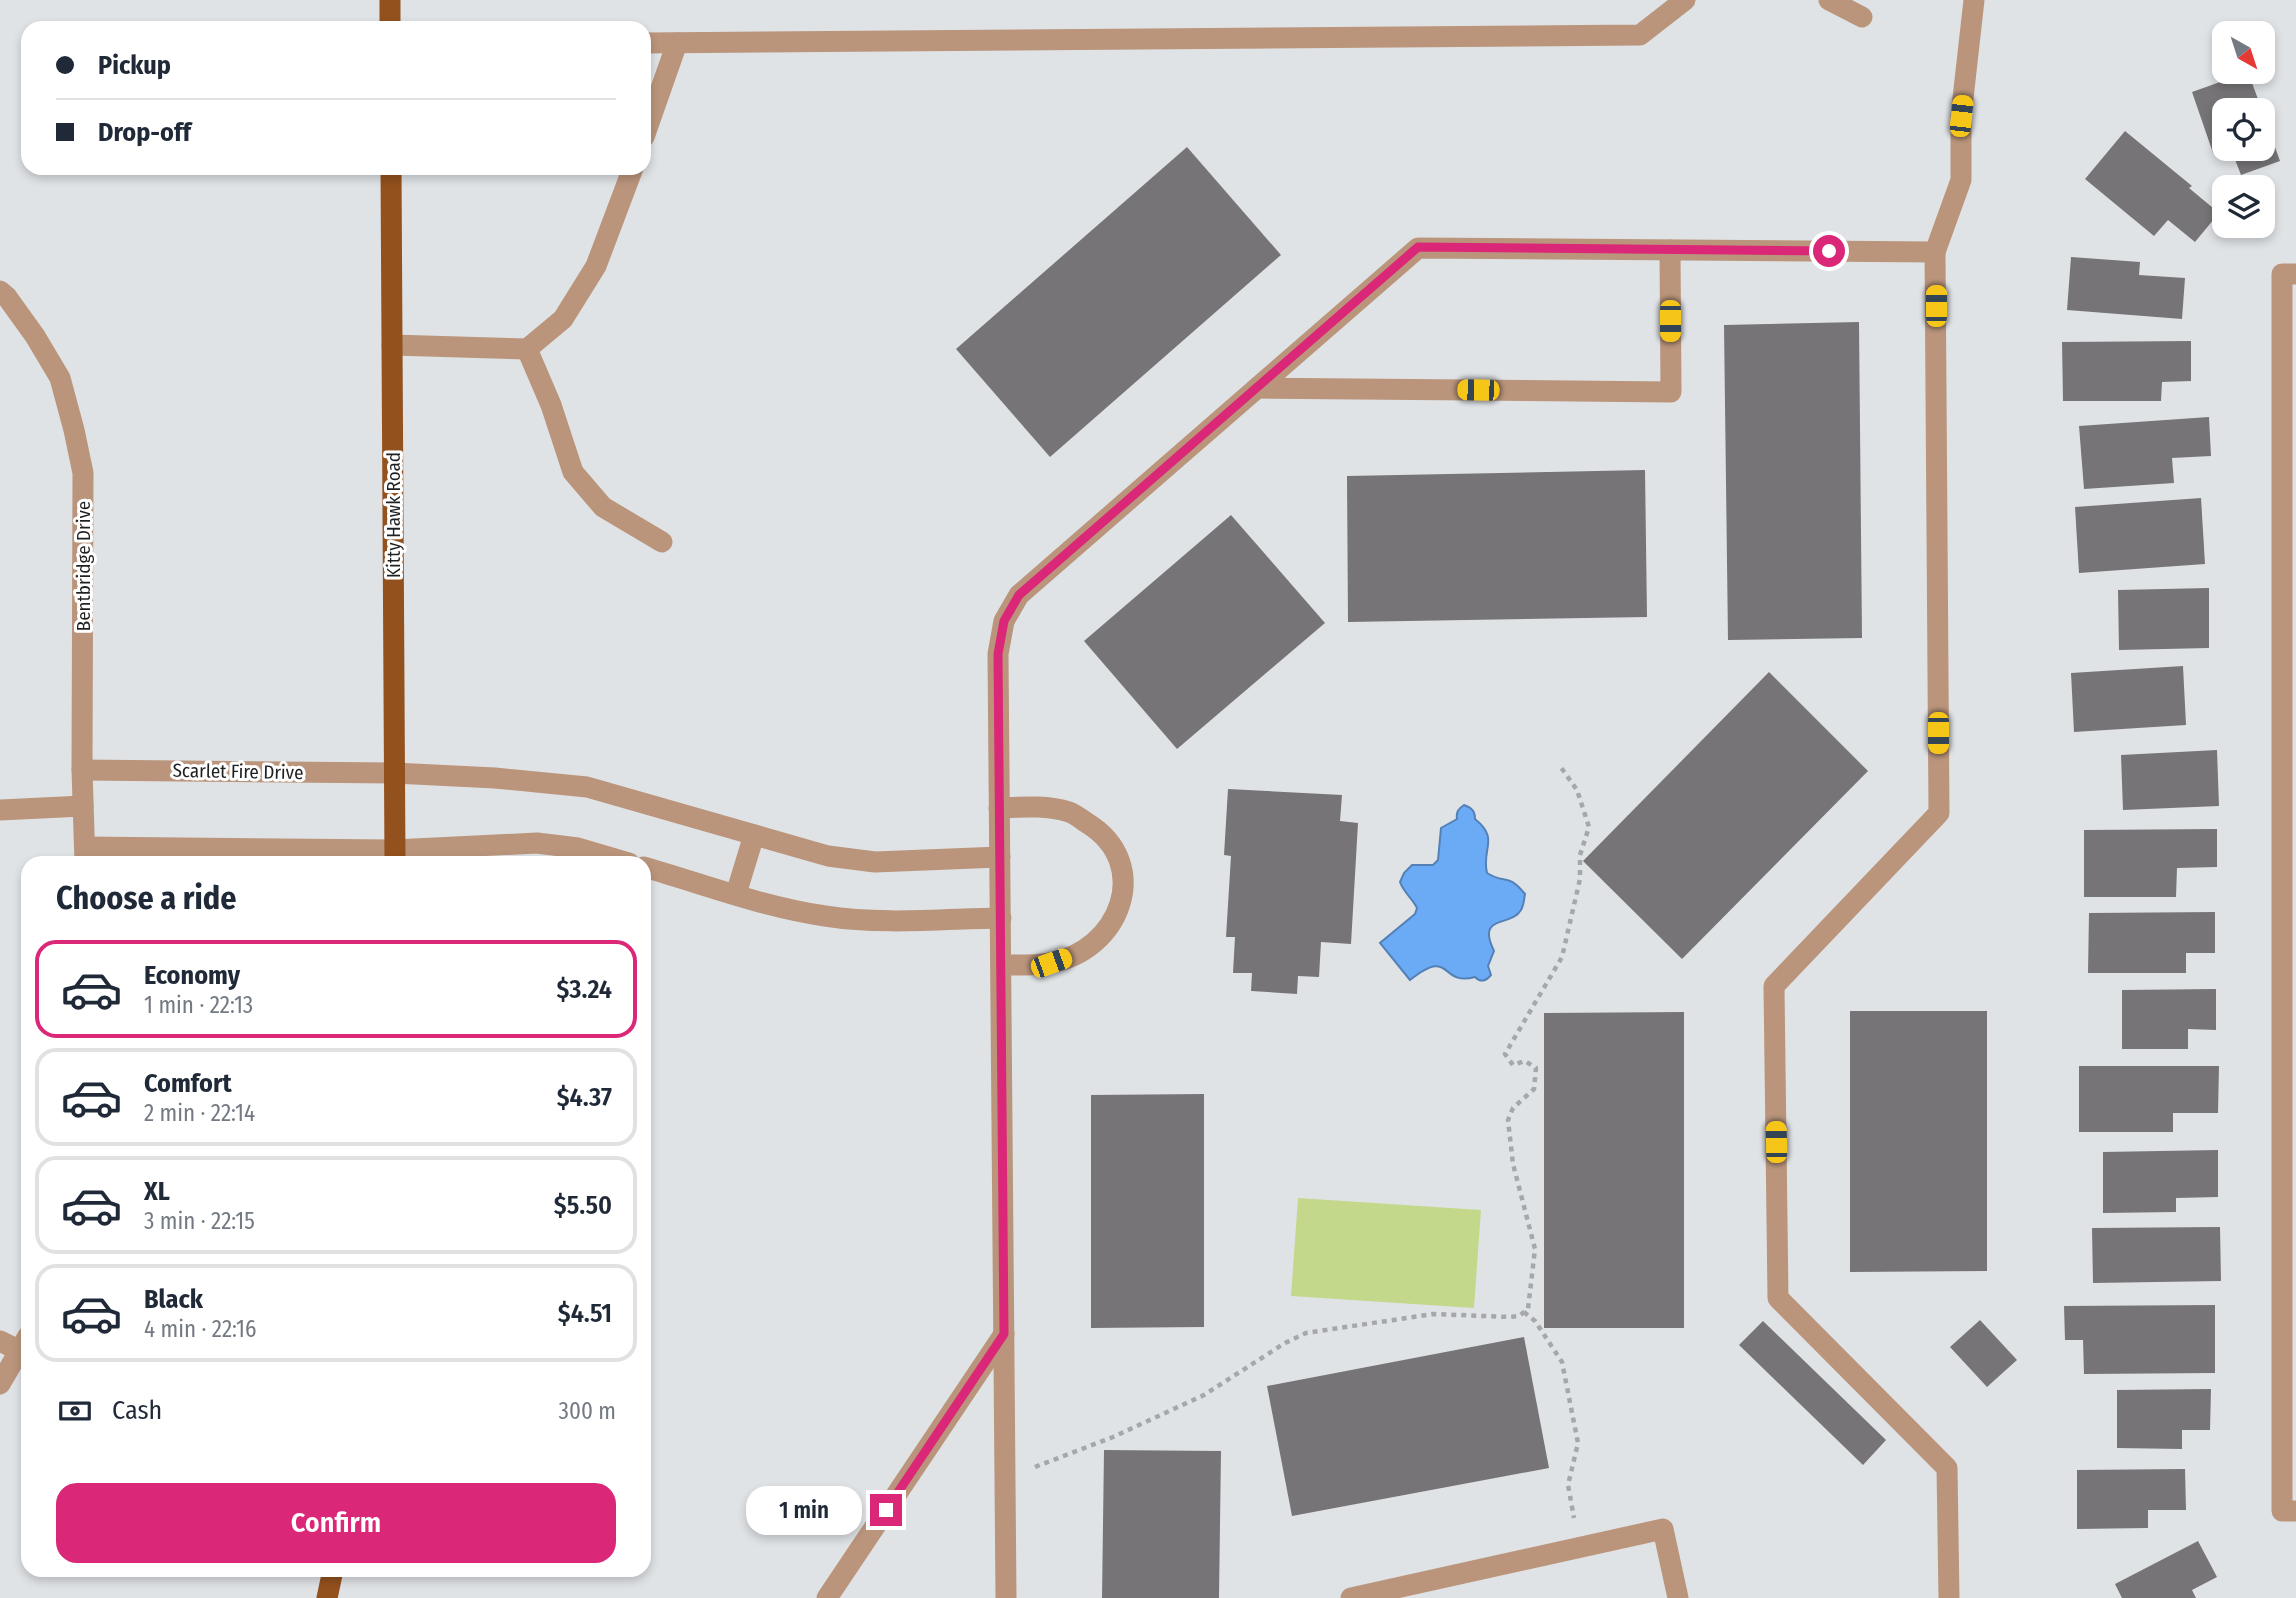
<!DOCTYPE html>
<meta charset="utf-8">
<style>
:root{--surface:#fff;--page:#f2f2f3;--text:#1f2937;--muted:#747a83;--line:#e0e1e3;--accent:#db2777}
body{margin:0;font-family:"Fira Sans Condensed",sans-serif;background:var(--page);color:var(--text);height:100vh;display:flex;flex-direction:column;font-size:26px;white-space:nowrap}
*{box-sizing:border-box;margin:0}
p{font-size:23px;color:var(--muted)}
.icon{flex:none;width:38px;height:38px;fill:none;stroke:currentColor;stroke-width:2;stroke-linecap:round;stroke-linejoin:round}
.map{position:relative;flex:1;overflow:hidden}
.side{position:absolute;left:21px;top:856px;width:630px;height:721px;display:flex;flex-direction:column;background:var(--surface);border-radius:21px;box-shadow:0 4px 10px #0003}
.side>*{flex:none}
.banner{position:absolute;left:21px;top:21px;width:630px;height:154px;border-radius:21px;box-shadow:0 4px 10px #0003;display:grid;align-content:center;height:154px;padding:0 35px;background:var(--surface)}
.needle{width:46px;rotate:141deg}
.fabs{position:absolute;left:2212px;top:21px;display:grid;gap:14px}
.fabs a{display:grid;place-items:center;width:63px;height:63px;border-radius:14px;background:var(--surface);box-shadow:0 4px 10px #0003;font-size:35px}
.end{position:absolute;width:32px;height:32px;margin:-16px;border:9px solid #db2777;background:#fff;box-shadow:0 0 0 4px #fff}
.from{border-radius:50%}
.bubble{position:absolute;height:49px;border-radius:21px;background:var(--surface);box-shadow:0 4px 10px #0003;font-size:23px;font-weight:600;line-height:49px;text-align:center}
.car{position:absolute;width:21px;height:42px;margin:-21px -10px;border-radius:9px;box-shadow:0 0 5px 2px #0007;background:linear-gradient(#f5c518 24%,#345 0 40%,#f5c518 0 76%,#345 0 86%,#f5c518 0)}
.banner b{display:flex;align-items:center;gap:24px;height:66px;font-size:26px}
.banner b+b{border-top:2px solid var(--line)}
.banner i{width:18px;height:18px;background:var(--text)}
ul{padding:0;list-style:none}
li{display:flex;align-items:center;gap:21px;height:98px;margin:0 14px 10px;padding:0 21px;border:4px solid var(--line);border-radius:21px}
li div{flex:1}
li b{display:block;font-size:26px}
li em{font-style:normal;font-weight:600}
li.current{border-color:var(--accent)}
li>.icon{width:63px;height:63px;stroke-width:1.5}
h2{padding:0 35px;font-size:32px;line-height:84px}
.pay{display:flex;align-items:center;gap:18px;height:77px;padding:0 35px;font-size:26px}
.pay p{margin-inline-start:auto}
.button{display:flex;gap:14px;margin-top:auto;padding:14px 35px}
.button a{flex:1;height:80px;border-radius:21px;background:var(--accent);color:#fff;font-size:28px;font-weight:600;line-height:80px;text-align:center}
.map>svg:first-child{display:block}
</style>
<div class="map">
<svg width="2296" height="1598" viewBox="0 0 2296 1598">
<rect width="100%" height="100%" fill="#e0e3e6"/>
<!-- green -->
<polygon fill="#c4d88c" points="1298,1198 1481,1210 1474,1308 1291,1296"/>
<!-- water -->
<path fill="#6baaf5" stroke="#5481b5" stroke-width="2" d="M1464 805C1472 808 1475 811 1475 819 1500 839 1481 849 1487 873 1506 885 1507 872 1525 894 1524 899 1524 905 1521 910 1513 924 1488 918 1489 935 1489 941 1492 946 1494 951L1488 966 1491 975C1486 981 1481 983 1475 977 1439 987 1453 946 1410 980L1380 943 1415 914 1417 908C1412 898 1404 893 1400 882L1404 873 1412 865H1433L1438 860 1441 828 1457 819C1456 812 1458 809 1464 805Z"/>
<!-- building -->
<g fill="#777477">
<polygon points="2248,72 2262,110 2224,110 2224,149 2213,153 2192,92"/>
<polygon points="2263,114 2280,161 2241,175 2231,149 2263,149"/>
<polygon points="2125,131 2192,186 2189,188 2219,213 2195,242 2168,220 2154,236 2085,179"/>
<polygon points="1187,147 1281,255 1050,457 956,349"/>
<polygon points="2071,257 2140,262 2139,275 2185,278 2182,319 2067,310"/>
<polygon points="1859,322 1862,638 1728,640 1724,325"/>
<polygon points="2191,341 2191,381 2162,382 2161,401 2063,401 2062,342"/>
<polygon points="2209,417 2211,456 2172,458 2174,483 2084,489 2079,426"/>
<polygon points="1645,470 1647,617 1348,622 1347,476"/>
<polygon points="2201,498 2205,564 2079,573 2075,507"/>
<polygon points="1231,515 1325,623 1177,749 1084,641"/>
<polygon points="2209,588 2209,648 2119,650 2118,590"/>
<polygon points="2183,666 2186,725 2074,732 2071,673"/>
<polygon points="1769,672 1868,771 1682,959 1583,861"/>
<polygon points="2217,750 2219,806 2123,810 2121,755"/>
<polygon points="1228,789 1342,795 1340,821 1358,823 1351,944 1321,942 1319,977 1298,976 1297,994 1251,991 1252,973 1233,973 1235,937 1226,937 1231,856 1224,855"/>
<polygon points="2217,829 2217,867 2177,868 2176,897 2084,897 2084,830"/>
<polygon points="2215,912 2215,953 2186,953 2186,973 2088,973 2089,913"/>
<polygon points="2216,989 2216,1030 2188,1029 2188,1049 2122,1049 2122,990"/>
<polygon points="1850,1011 1987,1011 1987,1271 1850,1272"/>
<polygon points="1684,1012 1684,1328 1544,1328 1544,1013"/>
<polygon points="2079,1066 2219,1066 2218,1113 2173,1113 2173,1132 2079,1132"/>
<polygon points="1204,1094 1204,1327 1091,1328 1091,1095"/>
<polygon points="2218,1150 2218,1197 2176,1198 2176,1212 2103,1213 2103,1152"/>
<polygon points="2220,1227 2221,1281 2093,1283 2092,1228"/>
<polygon points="2215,1305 2215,1373 2084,1374 2083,1340 2065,1340 2064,1306"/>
<polygon points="1980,1320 2017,1360 1987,1387 1950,1347"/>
<polygon points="1763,1321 1886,1440 1863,1465 1739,1345"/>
<polygon points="1524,1337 1549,1468 1292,1516 1267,1386"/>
<polygon points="2211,1389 2210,1430 2182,1430 2182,1449 2117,1448 2117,1390"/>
<polygon points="1104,1450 1221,1451 1219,1598 1102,1598"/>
<polygon points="2185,1469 2186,1510 2148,1510 2148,1528 2077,1529 2077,1470"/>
<polygon points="2198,1541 2217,1577 2192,1590 2196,1598 2122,1598 2115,1584"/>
</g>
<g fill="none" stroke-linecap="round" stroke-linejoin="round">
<!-- path -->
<g stroke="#a5a7aa" stroke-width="4.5" stroke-dasharray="5 5" stroke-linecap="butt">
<polyline points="1524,1312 1535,1321 1562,1362 1578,1443 1568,1485 1574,1518"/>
<polyline points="1035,1467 1113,1437 1204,1395 1285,1343 1306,1333 1433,1314 1510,1317 1519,1316 1528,1309 1535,1249 1513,1164 1508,1120 1513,1108 1534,1089 1536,1068 1525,1061 1513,1065 1505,1054 1562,957 1580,879 1580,855 1589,827 1577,790 1560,766"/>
</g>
<!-- minor -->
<g stroke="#ba957c" stroke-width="21">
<polyline points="1829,0 1862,17"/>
<polyline points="644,43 1640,35 1685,0"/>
<polyline points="644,137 677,43"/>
<polyline points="2296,274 2282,274 2282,1511 2296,1511"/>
<polyline points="0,291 7,297 35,336 60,378 74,430 83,473 82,770 85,863"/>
<polyline points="392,345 527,349 563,319 596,266 633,168"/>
<polyline points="527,349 551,405 573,472 603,507 662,542"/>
<polyline points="1257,388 1671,392 1670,250"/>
<polyline points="82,770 394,773 495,778 587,787 828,856 875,862 1000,857"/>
<path d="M999 808C1022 807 1047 805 1069 812 1075 814 1081 819 1087 823 1154 864 1120 952 1049 963 1034 966 1016 965 1001 965"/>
<polyline points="0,810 83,806"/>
<polyline points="85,847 394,850 537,843 578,848 629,863"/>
<path d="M644 867C703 884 763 907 825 916 882 925 943 919 1001 918"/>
<polyline points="736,894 754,835"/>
<polyline points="0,1341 20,1351"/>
<polyline points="0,1384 28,1336"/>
<polyline points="827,1598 1004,1334"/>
<polyline points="1006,1598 998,654 1004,621 1019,595 1418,248 1935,252"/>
<polyline points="1351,1598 1663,1529 1678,1598"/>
<polyline points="1949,1598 1947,1468 1778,1298 1774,986 1939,813 1935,252 1961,180 1961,116 1974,0"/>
</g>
<!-- major -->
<g stroke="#93511d" stroke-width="21">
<polyline points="390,0 390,28"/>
<polyline points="391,168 395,863"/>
<polyline points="327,1598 333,1570"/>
</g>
</g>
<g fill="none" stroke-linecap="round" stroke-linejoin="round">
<!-- route -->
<polyline stroke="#db2777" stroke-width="9" points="886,1510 1004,1334 998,654 1004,621 1019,595 1418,247 1829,251"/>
</g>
<g text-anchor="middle" stroke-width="6" stroke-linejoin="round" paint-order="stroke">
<!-- street labels -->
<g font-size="19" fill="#1f2021" stroke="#fff">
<text transform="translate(393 515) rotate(-90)" y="7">Kitty Hawk Road</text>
<text transform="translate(83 566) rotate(-90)" y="7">Bentbridge Drive</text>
<text transform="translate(238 771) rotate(1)" y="7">Scarlet Fire Drive</text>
</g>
</g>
</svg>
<div class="fabs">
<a><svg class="needle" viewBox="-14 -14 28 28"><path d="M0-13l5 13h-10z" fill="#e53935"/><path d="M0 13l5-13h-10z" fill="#747a83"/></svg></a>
<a><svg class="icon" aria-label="locate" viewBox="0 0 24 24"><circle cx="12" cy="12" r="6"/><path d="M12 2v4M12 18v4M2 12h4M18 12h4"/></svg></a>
<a><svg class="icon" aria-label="layers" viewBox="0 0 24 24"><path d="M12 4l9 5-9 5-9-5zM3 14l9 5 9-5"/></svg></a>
</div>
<i class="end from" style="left:1829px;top:251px"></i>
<i class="end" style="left:886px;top:1510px"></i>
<div class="bubble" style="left:746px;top:1486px;width:116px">1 min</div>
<i class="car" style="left:1961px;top:116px;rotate:6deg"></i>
<i class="car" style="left:1936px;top:306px;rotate:0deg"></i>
<i class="car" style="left:1670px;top:321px;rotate:180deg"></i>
<i class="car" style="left:1478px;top:390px;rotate:271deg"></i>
<i class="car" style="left:1938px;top:733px;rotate:180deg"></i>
<i class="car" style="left:1051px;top:963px;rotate:70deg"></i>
<i class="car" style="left:1776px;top:1142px;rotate:359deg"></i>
<div class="banner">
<b><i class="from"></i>Pickup</b>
<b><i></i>Drop-off</b>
</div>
<section class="side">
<h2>Choose a ride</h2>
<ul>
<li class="current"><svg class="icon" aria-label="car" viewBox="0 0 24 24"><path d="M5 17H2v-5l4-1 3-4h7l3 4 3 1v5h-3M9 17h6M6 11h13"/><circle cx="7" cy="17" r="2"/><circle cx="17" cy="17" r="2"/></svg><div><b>Economy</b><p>1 min · 22:13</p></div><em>$3.24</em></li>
<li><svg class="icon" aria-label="car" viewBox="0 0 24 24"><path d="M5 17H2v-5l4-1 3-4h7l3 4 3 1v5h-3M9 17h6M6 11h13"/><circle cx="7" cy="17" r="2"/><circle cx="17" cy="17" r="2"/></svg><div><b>Comfort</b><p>2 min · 22:14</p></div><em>$4.37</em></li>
<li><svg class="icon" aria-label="car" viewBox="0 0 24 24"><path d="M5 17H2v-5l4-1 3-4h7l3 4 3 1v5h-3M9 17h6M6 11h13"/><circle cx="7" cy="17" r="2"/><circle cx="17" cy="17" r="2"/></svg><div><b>XL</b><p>3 min · 22:15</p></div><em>$5.50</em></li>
<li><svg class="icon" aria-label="car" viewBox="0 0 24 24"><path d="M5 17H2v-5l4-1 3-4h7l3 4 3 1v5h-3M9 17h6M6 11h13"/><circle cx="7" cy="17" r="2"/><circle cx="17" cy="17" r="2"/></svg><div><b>Black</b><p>4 min · 22:16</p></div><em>$4.51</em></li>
</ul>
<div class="pay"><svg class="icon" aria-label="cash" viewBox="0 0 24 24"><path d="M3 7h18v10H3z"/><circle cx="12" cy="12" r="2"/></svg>Cash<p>300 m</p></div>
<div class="button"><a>Confirm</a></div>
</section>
</div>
